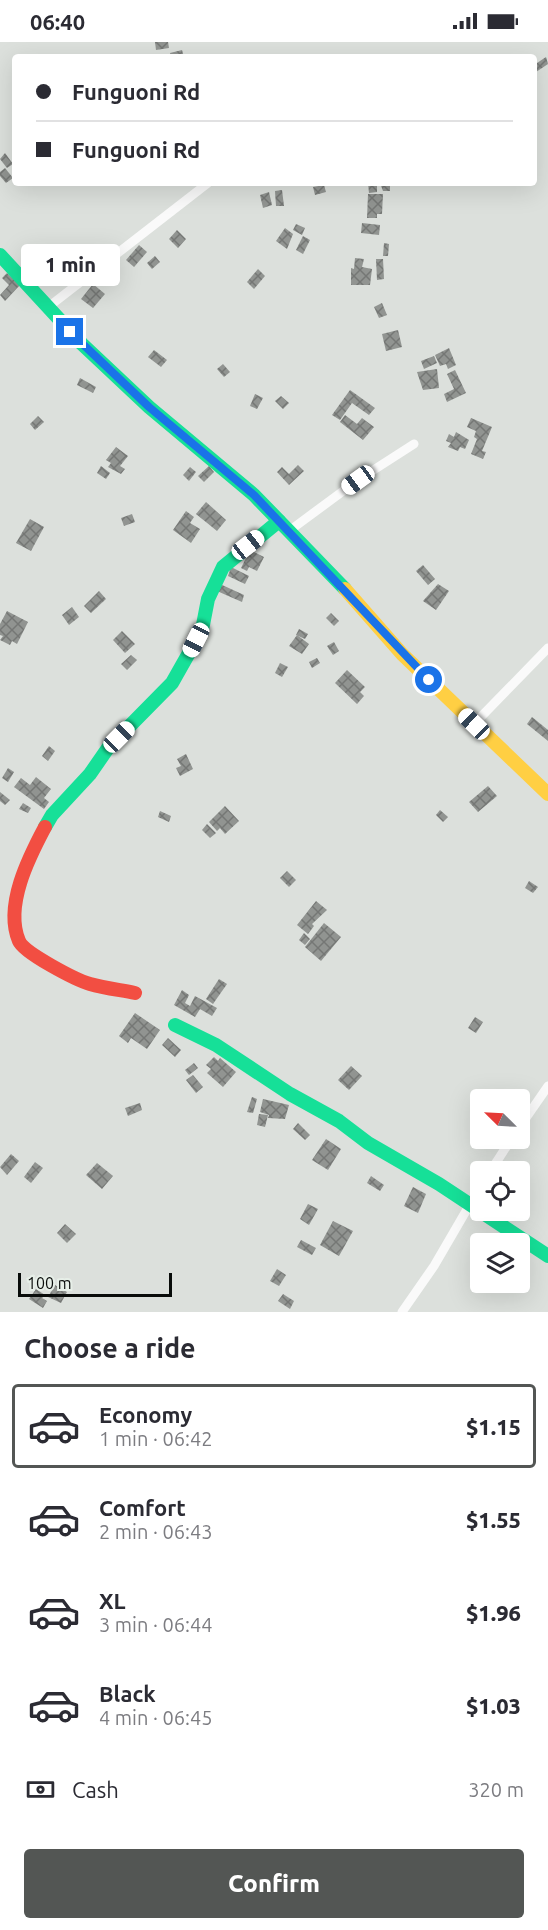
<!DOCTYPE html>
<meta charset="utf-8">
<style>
:root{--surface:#fff;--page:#f2f2f3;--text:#2b2b33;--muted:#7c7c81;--line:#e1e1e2;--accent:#535654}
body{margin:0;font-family:Ubuntu,sans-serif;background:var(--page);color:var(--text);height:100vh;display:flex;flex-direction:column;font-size:22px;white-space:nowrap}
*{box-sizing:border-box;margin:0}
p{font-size:20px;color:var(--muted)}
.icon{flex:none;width:33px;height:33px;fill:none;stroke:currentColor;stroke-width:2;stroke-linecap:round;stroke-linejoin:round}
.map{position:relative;height:1270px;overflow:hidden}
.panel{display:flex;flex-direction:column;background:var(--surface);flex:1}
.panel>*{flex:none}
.hud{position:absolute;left:12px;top:12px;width:525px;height:132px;border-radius:6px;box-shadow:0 6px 24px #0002;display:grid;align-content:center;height:132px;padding:0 24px;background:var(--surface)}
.needle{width:39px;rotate:294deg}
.controls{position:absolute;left:470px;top:1047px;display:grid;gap:12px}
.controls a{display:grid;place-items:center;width:60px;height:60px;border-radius:6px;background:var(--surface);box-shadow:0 6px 24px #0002;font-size:30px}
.scale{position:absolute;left:18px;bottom:15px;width:154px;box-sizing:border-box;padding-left:6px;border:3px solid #090c0a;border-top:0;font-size:16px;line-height:21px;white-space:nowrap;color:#090c0a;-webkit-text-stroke:4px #e7efe8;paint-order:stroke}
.end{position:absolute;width:27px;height:27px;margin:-14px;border:8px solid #1a73e8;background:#fff;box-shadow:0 0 0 3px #fff}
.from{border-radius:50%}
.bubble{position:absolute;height:42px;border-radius:6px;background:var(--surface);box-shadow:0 6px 24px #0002;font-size:20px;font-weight:800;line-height:42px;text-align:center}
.car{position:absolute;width:18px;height:36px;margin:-18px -9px;border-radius:8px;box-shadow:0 0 4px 2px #0007;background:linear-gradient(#fff 24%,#345 0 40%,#fff 0 76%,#345 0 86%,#fff 0)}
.hud b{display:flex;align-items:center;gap:21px;height:57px;font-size:22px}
.hud b+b{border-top:2px solid var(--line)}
.hud i{width:15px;height:15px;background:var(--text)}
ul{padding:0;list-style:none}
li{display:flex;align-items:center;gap:18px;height:84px;margin:0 12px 9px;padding:0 12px;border:3px solid transparent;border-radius:6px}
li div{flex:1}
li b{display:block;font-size:22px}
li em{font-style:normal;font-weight:800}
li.current{border-color:var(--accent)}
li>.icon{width:54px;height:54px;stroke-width:1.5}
h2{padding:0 24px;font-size:27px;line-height:72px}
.pay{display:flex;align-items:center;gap:15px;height:66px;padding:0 24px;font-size:22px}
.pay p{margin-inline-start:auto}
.primary-button{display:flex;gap:12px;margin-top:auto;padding:12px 24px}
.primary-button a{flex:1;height:69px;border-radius:6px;background:var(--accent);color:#fff;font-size:24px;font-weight:800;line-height:69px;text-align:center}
.status{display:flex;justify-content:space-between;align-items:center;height:42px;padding:0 30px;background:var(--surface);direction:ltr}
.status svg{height:16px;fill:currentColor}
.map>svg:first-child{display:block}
</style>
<div class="status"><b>06:40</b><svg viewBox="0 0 49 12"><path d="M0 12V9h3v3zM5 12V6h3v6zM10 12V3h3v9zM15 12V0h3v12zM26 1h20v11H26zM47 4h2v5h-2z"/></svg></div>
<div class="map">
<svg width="548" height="1270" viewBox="0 0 548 1270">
<defs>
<pattern id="building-cross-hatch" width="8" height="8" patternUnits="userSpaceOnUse" patternTransform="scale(1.5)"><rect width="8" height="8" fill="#919491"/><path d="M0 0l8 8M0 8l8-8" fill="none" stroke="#757775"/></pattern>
</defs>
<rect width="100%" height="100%" fill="#dce0dc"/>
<!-- building -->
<g fill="url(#building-cross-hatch)">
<polygon points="155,0 168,0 169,6 156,8"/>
<polygon points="182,8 184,15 171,15 170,11"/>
<polygon points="546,15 548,22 536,30 534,23"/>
<polygon points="5,111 13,122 7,126 0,117"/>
<polygon points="5,126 13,136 6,141 0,134 0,130"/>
<polygon points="368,141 377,141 377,150 369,151"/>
<polygon points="380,141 390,141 390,149 383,149"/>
<polygon points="324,143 326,150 315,153 313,145"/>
<polygon points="282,148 284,164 276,164 275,149"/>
<polygon points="269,150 272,163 263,166 260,153"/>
<polygon points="368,152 383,152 382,172 377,172 377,176 367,176"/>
<polygon points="362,181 380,183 379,193 361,191"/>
<polygon points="296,182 305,186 302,193 293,188"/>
<polygon points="285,186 293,192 287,207 276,199"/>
<polygon points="177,188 186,197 178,206 169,197"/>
<polygon points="303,194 310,198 303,212 296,208"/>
<polygon points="384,201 389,202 388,214 383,214"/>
<polygon points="139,203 147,210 134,225 126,218"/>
<polygon points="155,214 160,220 152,227 147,221"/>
<polygon points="355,216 364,217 362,225 372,227 370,243 351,243 351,226 354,227"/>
<polygon points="376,217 383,217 384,237 377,238"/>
<polygon points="258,227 265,234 254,247 247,240"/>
<polygon points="7,231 20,243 5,259 0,253 9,243 2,236"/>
<polygon points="93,242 105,252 93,266 81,257"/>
<polygon points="382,261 387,273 379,276 374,265"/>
<polygon points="398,288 402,305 386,309 382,292"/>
<polygon points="449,306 456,323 448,327 446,322 440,324 435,313"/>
<polygon points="154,308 167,318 161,325 148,315"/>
<polygon points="434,314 437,321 424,327 421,319"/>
<polygon points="223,322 230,330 224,335 217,327"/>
<polygon points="437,327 439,346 423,348 417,330"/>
<polygon points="455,328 466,351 447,360 444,352 454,347 447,332"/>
<polygon points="80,336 96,345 93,351 77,343"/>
<polygon points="350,348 375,366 369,373 352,361 340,378 332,373"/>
<polygon points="255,352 263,356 257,367 250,364"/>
<polygon points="281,354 289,361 283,367 275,359"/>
<polygon points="345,373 357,382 362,376 374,385 363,398 340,380"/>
<polygon points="38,374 44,380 35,388 30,382"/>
<polygon points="471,376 492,385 482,409 486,410 483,417 471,412 477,397 474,395 476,389 467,385"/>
<polygon points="456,390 469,398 465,407 460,405 458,409 448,405 451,401 446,399 449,392 454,395"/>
<polygon points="116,405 128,414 120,424 125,427 121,432 108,425 111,421 106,418"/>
<polygon points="298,423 304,429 289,443 277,430 282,425 289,432"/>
<polygon points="101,424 110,431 106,437 97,431"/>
<polygon points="209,424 214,430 204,440 198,434"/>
<polygon points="190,425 196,430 189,439 183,433"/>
<polygon points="206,460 226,478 217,489 196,472"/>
<polygon points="186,469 194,475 190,481 200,487 191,501 173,488"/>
<polygon points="132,472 135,480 124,484 121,476"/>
<polygon points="30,477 44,485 31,509 16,501"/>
<polygon points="250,508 264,515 257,529 249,525 247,529 241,526"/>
<polygon points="423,523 435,537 428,543 416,529"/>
<polygon points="231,525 249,534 245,542 228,534"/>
<polygon points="220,542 244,553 242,560 217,549"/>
<polygon points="438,542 449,549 436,568 423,559"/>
<polygon points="99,549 106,557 91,571 84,564"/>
<polygon points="72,565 79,575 69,583 62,573"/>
<polygon points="7,569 28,580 17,602 12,599 10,603 0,598 3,594 0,593 0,582"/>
<polygon points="331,571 339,579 334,584 326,576"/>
<polygon points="299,587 308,592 305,597 296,593"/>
<polygon points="122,589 135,602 125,611 113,598"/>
<polygon points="297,593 309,602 302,612 289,604"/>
<polygon points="334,600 339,609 333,613 327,604"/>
<polygon points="131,613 137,618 127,628 121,622"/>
<polygon points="317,616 320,621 312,626 309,620"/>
<polygon points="280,621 288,625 282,635 275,631"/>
<polygon points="347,628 365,645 360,650 364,654 357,662 335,641"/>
<polygon points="532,675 548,688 548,699 527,682"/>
<polygon points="49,704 55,709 48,719 42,714"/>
<polygon points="186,712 193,727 180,734 176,726 181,724 177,717"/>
<polygon points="8,726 14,730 8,740 2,736"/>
<polygon points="36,735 51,747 44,756 49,760 44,767 14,745 21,736 30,743"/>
<polygon points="488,744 497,754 478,770 469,760"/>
<polygon points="0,750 10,758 5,763 0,759"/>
<polygon points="23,761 31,766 28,771 19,767"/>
<polygon points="225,764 239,779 225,792 220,786 217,789 209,780"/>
<polygon points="440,768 448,775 443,780 436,773"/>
<polygon points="160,769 171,774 169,780 158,775"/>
<polygon points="207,782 216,791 210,796 202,788"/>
<polygon points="287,829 296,838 289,845 280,836"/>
<polygon points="529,839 538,845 533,851 525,846"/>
<polygon points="316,859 327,868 312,882 314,884 308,892 297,883"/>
<polygon points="324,881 341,895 321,919 305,905"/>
<polygon points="304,891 310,897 305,903 299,898"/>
<polygon points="219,937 227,942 213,962 206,957"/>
<polygon points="182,948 189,953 185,961 190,964 195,954 217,966 212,974 200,967 195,975 174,963"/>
<polygon points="135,971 160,988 147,1007 131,996 128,1001 119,994"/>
<polygon points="475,975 483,980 476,991 468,986"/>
<polygon points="168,996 181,1008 175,1015 162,1003"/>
<polygon points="214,1015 218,1019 220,1016 236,1030 223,1045 207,1031 211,1027 206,1023"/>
<polygon points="194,1021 198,1026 189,1033 185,1028"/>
<polygon points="351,1024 362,1034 349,1048 338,1038"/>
<polygon points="193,1033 203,1045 196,1051 186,1038"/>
<polygon points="502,1048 508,1052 505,1058 495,1058"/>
<polygon points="252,1055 257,1057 253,1071 247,1070"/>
<polygon points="263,1057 289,1063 285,1077 268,1076 269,1073 260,1070"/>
<polygon points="140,1061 142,1068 128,1074 125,1066"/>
<polygon points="259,1072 268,1073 265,1085 257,1083"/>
<polygon points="298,1081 310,1093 305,1098 293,1087"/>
<polygon points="326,1097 341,1107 328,1128 312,1118"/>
<polygon points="11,1112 19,1119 7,1133 0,1125"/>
<polygon points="35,1120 43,1126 31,1141 24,1135"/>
<polygon points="97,1121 113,1134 102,1147 86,1133"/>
<polygon points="371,1134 384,1143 380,1149 367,1141"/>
<polygon points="413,1145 426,1152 418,1171 404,1164"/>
<polygon points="308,1162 318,1167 309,1183 300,1177"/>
<polygon points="333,1179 353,1189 339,1214 320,1203"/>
<polygon points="65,1182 76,1192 67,1201 57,1191"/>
<polygon points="301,1198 316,1206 312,1213 297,1205"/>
<polygon points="277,1227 286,1233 279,1244 270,1239"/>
<polygon points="55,1243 67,1250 61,1261 48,1255"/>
<polygon points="36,1247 45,1253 42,1256 47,1259 43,1266 29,1257"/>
<polygon points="283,1252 294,1259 290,1267 278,1259"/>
</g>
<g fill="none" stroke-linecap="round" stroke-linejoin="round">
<!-- street -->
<g stroke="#fafafa" stroke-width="9">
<polyline points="47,266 208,141"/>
<polyline points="289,489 358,438 414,402"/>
<polyline points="474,682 548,606"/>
<polyline points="519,1086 548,1044"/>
<polyline points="490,1130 512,1096"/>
<polyline points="402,1270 434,1224 480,1145"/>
</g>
<!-- fast -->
<g stroke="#16e098" stroke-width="14">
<polyline points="0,213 82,302 149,365 254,453 345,547"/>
<polyline points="45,785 52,773 90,732 108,706 172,641 202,588 208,557 223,525 279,479"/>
<polyline points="175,983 216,1003 290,1052 339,1079 368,1101 439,1142 548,1214"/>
</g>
<!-- slow -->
<polyline stroke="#ffcf43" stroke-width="14" points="345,547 402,612 548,752"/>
<!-- jam -->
<path stroke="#f24e42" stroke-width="14" d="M45 785C29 815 4 864 19 899 24 911 76 938 90 942 104 946 120 948 135 951"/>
</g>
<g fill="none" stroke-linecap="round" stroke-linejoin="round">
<!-- route -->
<polyline stroke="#1a73e8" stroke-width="8" points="70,290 149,365 254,453 429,638"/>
</g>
</svg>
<div class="controls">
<a><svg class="needle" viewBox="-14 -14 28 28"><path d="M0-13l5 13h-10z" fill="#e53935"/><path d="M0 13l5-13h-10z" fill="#7c7c81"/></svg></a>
<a><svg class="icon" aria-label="locate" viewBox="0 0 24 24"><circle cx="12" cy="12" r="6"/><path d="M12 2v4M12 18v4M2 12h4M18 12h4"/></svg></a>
<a><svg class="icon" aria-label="layers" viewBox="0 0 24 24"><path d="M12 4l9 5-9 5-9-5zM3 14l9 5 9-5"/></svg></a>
</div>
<div class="scale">100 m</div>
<i class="end from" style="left:429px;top:638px"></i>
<i class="end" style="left:70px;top:290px"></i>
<div class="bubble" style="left:21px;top:202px;width:99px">1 min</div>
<i class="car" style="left:358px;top:438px;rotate:234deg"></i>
<i class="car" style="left:248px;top:503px;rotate:52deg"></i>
<i class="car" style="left:196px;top:598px;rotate:207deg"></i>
<i class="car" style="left:474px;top:682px;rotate:314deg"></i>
<i class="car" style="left:119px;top:695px;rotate:45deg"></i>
<div class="hud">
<b><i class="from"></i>Funguoni Rd</b>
<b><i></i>Funguoni Rd</b>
</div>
</div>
<section class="panel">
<h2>Choose a ride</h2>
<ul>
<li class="current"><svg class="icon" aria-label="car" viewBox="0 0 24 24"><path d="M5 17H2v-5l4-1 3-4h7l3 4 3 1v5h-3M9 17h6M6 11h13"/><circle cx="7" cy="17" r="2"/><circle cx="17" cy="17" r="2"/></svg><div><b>Economy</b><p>1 min · 06:42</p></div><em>$1.15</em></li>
<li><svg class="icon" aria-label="car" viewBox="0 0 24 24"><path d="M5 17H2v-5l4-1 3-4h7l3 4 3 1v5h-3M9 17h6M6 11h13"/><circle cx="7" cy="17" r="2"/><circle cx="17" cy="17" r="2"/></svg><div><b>Comfort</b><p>2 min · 06:43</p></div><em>$1.55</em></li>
<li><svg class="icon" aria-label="car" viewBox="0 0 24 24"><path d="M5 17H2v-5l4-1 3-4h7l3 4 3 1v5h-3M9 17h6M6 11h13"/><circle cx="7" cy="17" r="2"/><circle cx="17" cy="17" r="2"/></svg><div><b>XL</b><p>3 min · 06:44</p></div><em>$1.96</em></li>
<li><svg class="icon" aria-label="car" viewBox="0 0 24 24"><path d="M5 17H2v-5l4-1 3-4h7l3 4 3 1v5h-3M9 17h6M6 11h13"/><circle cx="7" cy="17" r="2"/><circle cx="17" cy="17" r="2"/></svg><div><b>Black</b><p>4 min · 06:45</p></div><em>$1.03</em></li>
</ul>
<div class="pay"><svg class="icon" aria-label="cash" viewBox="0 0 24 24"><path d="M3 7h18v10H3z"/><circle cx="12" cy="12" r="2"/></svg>Cash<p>320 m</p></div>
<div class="primary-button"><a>Confirm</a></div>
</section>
